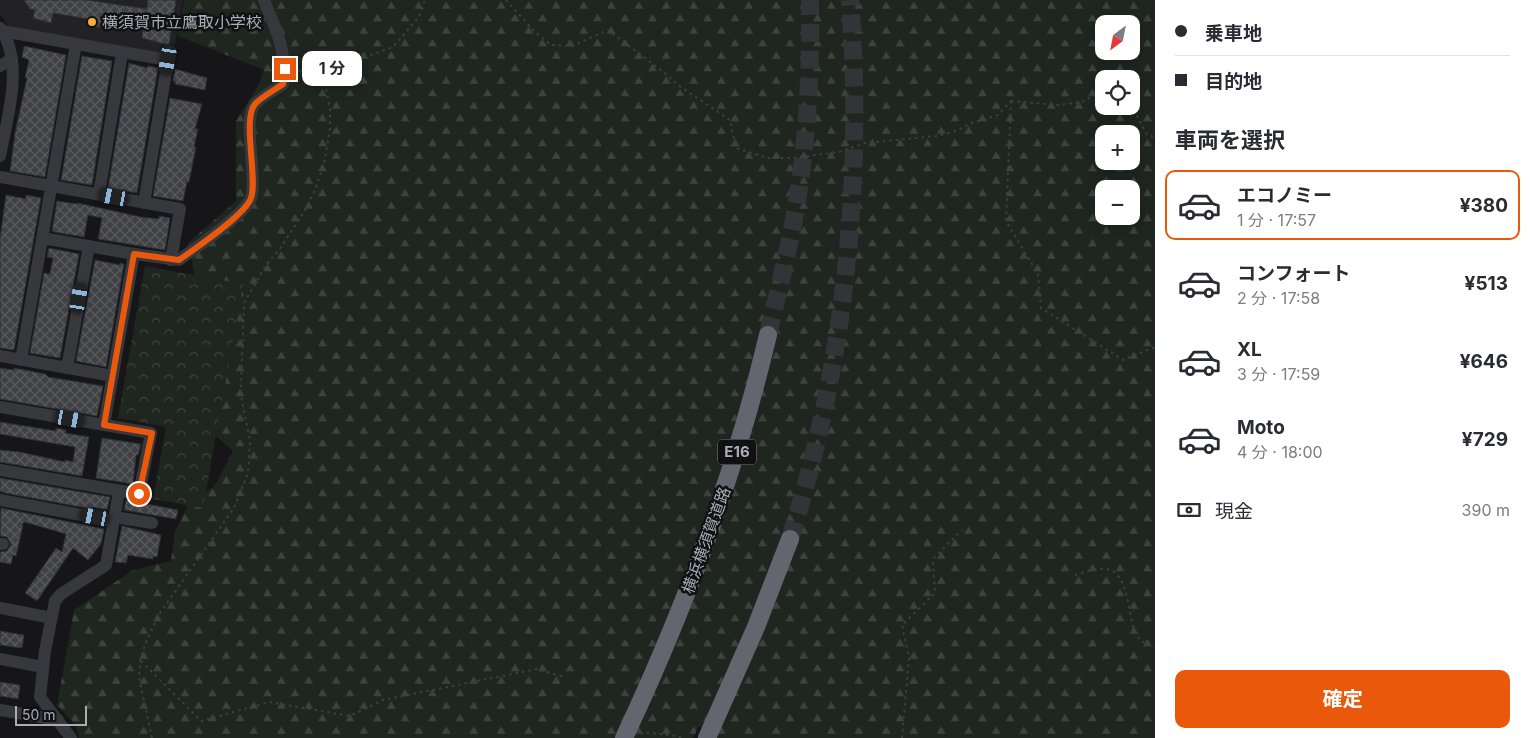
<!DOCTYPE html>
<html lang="ja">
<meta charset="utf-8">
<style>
:root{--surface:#fff;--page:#f2f2f3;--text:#2b2b33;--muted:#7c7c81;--line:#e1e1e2;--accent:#ea580c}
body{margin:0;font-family:Inter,"Noto Sans JP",sans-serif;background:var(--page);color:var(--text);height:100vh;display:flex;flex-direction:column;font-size:19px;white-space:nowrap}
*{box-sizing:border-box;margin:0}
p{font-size:16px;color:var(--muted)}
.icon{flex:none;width:28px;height:28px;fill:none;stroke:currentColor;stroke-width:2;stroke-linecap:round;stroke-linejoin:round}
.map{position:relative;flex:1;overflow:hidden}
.side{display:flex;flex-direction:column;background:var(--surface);width:375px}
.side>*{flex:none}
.banner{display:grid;align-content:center;height:110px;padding:0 20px;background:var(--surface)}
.needle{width:32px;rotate:212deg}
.buttons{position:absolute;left:1095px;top:15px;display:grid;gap:10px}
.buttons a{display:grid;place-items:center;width:45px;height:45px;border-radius:10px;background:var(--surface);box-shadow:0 2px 12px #0003;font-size:25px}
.scale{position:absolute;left:15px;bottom:12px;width:72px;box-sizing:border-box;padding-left:5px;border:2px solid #a8adb8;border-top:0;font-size:14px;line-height:18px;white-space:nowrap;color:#a8adb8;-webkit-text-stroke:4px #111113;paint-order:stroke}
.end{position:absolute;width:22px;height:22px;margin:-11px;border:6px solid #ea580c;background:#fff;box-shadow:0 0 0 2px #fff}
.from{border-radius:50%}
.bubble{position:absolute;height:35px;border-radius:10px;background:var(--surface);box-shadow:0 2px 12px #0003;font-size:16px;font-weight:700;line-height:35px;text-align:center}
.car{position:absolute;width:15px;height:30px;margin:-15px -8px;border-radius:6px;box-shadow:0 0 4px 1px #0007;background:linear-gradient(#222 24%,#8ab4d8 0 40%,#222 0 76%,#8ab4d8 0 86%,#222 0)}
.banner b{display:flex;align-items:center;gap:18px;height:48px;font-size:19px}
.banner b+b{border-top:1px solid var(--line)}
.banner i{width:12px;height:12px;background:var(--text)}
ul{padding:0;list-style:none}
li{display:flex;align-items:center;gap:15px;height:70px;margin:0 10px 8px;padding:0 10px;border:2px solid transparent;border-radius:10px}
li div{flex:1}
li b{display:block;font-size:19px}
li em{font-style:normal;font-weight:700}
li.selected{border-color:var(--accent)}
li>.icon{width:45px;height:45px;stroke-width:1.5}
h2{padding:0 20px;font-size:22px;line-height:60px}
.pay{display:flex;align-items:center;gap:12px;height:55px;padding:0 20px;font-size:19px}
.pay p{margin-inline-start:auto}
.cta{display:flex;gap:10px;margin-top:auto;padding:10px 20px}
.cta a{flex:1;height:58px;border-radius:10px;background:var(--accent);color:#fff;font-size:20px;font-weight:700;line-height:58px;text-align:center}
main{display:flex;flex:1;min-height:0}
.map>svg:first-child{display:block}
</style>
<main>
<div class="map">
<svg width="1155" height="738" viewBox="0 0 1155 738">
<defs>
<pattern id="forest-firs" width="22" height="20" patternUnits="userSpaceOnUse" patternTransform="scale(1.25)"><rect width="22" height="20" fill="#1e261f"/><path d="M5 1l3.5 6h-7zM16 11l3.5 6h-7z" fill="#3c433d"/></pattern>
<pattern id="park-crowns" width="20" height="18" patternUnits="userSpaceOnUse" patternTransform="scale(1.25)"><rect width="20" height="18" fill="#1e261f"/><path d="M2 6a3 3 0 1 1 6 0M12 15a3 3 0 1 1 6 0" fill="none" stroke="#3c433d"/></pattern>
<pattern id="building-cross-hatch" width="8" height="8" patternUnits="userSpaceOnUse" patternTransform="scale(1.25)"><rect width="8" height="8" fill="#404145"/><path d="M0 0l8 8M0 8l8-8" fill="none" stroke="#595a5e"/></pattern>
</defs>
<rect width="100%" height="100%" fill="#161618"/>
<!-- built -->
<polygon fill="#222225" points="0,0 183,0 173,56 10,29 0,14"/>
<!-- forest -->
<path fill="url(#forest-firs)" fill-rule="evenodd" d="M184 0H1155V738H715L699 726 693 738H79L76 725 57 705 74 610 133 570 171 561 175 532 191 499 214 487 233 451 208 429 199 296 188 243 236 201V121L259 84 264 70 178 36ZM1104 24H1131V51H1104ZM1104 79H1131V106H1104ZM1104 134H1131V161H1104ZM1104 189H1131V216H1104Z"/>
<!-- park -->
<polygon fill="url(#park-crowns)" points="145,266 243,284 203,508 153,499 166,427 118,418"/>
<!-- building -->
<g fill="url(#building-cross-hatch)" stroke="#303034">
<polygon points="24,0 87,0 147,9 148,0 176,0 169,45 142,38 143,29 119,24 117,30 92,26 93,20 53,13 51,23 33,18 35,10 30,9"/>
<polygon points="24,46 66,55 45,177 10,171 15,133 27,78 25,77 29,60 22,57"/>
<polygon points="82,56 112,61 92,185 61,180"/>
<polygon points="129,63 147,68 148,66 158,68 137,193 108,188"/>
<polygon points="175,69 207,78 205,90 175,84 175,81 173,81"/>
<polygon points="170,98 202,104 195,129 198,129 194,147 196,147 189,182 187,182 183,201 153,196"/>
<polygon points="6,195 26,199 26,195 41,198 14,350 0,348 0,239"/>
<polygon points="57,201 77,204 77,203 141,217 159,219 159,216 170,218 165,250 98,239 102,218 88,215 84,237 54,232 52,231"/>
<polygon points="49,248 79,254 60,358 30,353 44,273 50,274 53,258 47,257"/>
<polygon points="95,260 120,265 120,263 124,264 106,367 76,361"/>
<polygon points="0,368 14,370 14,368 45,374 48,377 103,386 97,416 0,399"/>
<polygon points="0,422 56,431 56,428 66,430 65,433 89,437 82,476 0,462 0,450 20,452 65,462 65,460 73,462 75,447 0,434"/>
<polygon points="102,438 141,444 138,455 136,455 133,484 96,478"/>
<polygon points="0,478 110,497 107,510 92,507 92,509 5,493 0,491"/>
<polygon points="126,500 178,510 176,519 124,510"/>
<polygon points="1,508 104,529 101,544 88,560 73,548 37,601 25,593 56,548 62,552 66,534 25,522 22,524 23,525 16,556 13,555 11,564 0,562 0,552 7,551 11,544 7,537 0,536"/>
<polygon points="122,526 161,535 157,557 153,556 153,559 128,555 126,563 115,562"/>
<polygon points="0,631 24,635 22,648 0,645"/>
<polygon points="0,682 20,685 18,699 0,696"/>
</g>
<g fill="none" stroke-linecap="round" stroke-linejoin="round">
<!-- highway-tunnel -->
<g stroke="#333438" stroke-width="18" stroke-dasharray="18 9" stroke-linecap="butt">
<path d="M768 335C778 291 790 246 797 201 808 135 811 67 810 0"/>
<path d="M790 539C797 516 804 493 810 469 849 317 862 157 850 0"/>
</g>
<!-- path -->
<g stroke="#3d3f44" stroke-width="2" stroke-dasharray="2.5 4" stroke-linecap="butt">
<polyline points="506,0 534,31 551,45 572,46 608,30 666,74 678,85 730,120 736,148 767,158 793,158 839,152 865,143 937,136 956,131 971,123 998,115 1011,101"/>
<polyline points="294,70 323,73"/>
<polyline points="1011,101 1006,221 1038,274 1041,308 1123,360 1155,347"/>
<polyline points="1011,101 1058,105 1082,102 1104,90"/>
<polyline points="1128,106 1135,112 1147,135 1155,137"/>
<path d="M1075 575C1083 573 1092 569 1101 569 1133 567 1125 619 1138 637 1142 643 1149 645 1155 647"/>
<polyline points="141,661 201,721 269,702 350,716 383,700 537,669 564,677"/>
<polyline points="641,734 643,732 677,736 682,738"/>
<polyline points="152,738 139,678 140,660 146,642 158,616 234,508 248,473 250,440 242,402 241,384 244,303 266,265 279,250 304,212 315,190 324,164 330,128 330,109 323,73 336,62 357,60 393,47 419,17 425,0"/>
<polyline points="902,738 909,658 902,625 935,593 933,559 962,530"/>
</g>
<!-- minor -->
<g stroke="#37383d" stroke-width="12">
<path d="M0 28C25 62 7 119 0 156"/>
<polyline points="2,31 168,60 144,203"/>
<polyline points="0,66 12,59"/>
<polyline points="0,177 180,209 171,260"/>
<polyline points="99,194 122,53"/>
<path d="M42 238 134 254 179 260C195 248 245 215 251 198 258 179 242 119 255 104 260 98 276 89 283 84 287 49 276 31 264 0"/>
<polyline points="0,356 113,376"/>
<polyline points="21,360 76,44"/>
<polyline points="67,368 89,246"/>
<polyline points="0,407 151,433 139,494 0,470"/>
<polyline points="104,425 134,254"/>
<polyline points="0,500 114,521"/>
<polyline points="114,517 152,523"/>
<polyline points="0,544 3,544"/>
<polyline points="0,608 52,618"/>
<polyline points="0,659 43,667"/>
<polyline points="0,710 58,720"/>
<polyline points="71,738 40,697 45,651 55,601 61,594 106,565 119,491"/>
</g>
<!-- highway -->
<g stroke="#63666e" stroke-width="18">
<path d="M624 738C685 608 735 475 768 335"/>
<polyline points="707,738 756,627 790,539"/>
</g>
</g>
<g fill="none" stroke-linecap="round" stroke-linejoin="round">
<!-- route -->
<path stroke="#ea580c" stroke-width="6" d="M139 494 152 433 104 425 134 254 179 260C196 248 245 215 251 198 258 179 242 119 255 104 260 98 276 89 283 84L285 69"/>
</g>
<!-- markers -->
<circle fill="#f2b134" stroke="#111113" stroke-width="2" cx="92" cy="22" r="5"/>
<g text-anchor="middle" stroke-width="5" stroke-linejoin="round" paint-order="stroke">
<!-- shield labels -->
<rect fill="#111113" stroke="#7b7e86" stroke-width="1" x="718" y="439.5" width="38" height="25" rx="4"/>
<g font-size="15" font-weight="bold" fill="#a8adb8">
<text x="737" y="457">E16</text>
</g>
<!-- poi labels -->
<g font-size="16" fill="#a8adb8" stroke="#111113" text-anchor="start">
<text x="102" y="28">横須賀市立鷹取小学校</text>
</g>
<!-- street labels -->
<g font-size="16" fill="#a8adb8" stroke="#111113">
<text transform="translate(706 540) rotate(-70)" y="6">横浜横須賀道路</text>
</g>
</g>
</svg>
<div class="buttons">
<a><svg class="needle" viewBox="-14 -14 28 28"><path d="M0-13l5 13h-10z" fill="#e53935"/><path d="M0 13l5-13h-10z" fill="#7c7c81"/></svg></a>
<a><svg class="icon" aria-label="locate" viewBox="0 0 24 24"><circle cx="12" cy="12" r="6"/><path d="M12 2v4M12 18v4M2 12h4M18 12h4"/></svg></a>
<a>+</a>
<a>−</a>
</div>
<div class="scale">50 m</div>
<i class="end from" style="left:139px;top:494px"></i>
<i class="end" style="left:285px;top:69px"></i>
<div class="bubble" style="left:302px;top:51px;width:60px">1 分</div>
<i class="car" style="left:168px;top:60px;rotate:190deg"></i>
<i class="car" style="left:114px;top:197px;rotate:281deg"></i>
<i class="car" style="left:79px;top:298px;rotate:10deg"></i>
<i class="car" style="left:70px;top:419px;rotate:100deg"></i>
<i class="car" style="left:95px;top:517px;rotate:281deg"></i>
</div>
<section class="side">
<div class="banner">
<b><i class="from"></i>乗車地</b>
<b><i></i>目的地</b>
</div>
<h2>車両を選択</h2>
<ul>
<li class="selected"><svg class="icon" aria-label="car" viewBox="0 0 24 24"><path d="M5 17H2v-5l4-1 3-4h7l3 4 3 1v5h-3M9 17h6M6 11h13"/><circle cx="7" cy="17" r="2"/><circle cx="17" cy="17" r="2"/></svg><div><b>エコノミー</b><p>1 分 · 17:57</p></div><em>¥380</em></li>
<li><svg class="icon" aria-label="car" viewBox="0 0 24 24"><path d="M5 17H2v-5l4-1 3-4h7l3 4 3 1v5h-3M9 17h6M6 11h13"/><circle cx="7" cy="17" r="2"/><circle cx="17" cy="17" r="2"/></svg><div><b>コンフォート</b><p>2 分 · 17:58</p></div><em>¥513</em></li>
<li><svg class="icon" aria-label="car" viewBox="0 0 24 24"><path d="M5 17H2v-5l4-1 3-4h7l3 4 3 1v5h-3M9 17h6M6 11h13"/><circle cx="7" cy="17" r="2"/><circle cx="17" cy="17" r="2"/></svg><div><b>XL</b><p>3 分 · 17:59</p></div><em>¥646</em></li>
<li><svg class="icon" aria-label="car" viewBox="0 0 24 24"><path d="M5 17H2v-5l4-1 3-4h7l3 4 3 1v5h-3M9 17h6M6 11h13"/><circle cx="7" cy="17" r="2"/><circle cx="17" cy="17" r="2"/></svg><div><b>Moto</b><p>4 分 · 18:00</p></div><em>¥729</em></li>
</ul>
<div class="pay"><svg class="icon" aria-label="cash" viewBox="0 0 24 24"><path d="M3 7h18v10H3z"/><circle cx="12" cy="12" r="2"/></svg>現金<p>390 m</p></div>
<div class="cta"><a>確定</a></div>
</section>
</main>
